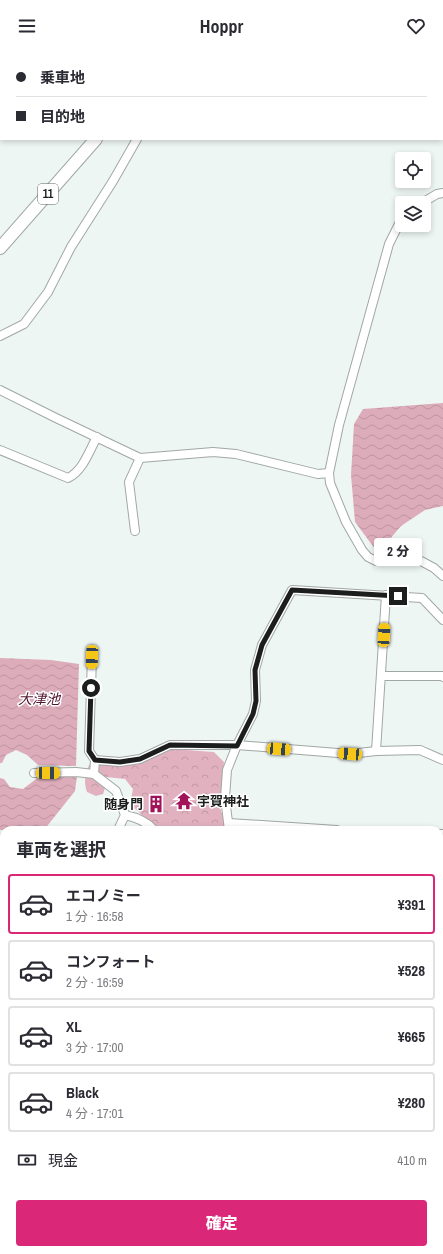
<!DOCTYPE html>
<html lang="ja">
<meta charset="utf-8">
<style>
:root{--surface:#fff;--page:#f7f7f7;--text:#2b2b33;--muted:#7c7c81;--line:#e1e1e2;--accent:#db2777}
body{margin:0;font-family:"Archivo Narrow","Noto Sans JP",sans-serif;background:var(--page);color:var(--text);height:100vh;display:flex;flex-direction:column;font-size:15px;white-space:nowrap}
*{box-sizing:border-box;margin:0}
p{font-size:13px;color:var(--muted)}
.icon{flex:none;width:22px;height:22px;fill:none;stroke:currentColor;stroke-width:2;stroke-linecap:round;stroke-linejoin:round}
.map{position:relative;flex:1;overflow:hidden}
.sheet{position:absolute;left:0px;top:774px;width:443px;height:428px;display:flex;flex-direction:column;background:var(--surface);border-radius:12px 12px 0 0;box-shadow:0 2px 6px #0003}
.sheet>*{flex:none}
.top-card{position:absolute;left:0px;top:0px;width:443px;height:88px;box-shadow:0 2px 6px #0003;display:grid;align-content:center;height:88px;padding:0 16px;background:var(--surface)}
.controls{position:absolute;left:395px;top:100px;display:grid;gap:8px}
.controls a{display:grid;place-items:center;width:36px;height:36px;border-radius:4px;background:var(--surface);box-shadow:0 2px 6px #0003;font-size:20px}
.end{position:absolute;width:18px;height:18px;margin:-9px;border:5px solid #1b1e1d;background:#fff;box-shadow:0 0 0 2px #fff}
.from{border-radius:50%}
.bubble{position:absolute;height:28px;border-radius:4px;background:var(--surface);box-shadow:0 2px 6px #0003;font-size:13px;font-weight:800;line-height:28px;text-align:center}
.car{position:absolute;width:12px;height:24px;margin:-12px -6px;border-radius:5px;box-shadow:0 0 3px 1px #0007;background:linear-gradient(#f5c518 24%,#345 0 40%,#f5c518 0 76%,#345 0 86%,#f5c518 0)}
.top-card b{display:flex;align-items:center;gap:14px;height:38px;font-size:15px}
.top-card b+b{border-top:1px solid var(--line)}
.top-card i{width:10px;height:10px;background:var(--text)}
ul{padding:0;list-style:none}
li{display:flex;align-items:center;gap:12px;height:60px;margin:0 8px 6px;padding:0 8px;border:2px solid var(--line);border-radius:4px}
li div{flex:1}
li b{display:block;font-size:15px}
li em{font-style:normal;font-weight:800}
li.active{border-color:var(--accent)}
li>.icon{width:36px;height:36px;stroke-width:1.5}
h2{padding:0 16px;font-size:18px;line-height:48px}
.pay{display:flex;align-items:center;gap:10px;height:44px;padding:0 16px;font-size:15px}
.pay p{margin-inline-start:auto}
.cta{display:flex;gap:8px;margin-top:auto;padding:8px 16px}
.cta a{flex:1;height:46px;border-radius:4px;background:var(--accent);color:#fff;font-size:16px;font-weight:800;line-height:46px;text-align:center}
header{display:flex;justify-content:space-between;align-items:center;height:52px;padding:0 16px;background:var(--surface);font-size:18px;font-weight:800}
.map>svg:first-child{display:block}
</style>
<header><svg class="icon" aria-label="menu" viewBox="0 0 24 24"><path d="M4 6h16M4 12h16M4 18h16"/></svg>Hoppr<svg class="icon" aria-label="heart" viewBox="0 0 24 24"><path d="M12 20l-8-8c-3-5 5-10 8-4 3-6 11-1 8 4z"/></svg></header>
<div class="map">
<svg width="443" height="1202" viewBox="0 0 443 1202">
<defs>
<pattern id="forest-crowns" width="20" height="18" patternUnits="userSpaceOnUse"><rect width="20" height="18" fill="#e2b1c0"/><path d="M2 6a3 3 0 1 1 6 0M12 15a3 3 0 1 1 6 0" fill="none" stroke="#c198a5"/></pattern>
<pattern id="water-waves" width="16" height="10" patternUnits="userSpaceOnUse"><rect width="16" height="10" fill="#ddacbb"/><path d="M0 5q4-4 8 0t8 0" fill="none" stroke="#bd94a0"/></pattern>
</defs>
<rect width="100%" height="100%" fill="#eef6f4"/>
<!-- forest -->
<path fill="url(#forest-crowns)" d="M172 697 214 700 224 710 220 756 226 773 225 778H149L143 764 130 752 133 737 125 727 106 725 104 727 105 736 103 742 96 744 87 740C82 726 87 714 96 703L115 707 157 702Z"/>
<!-- water -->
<g fill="url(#water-waves)">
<rect x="235" y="0" width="108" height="1"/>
<polygon points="443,351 443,454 425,458 401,474 378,501 355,470 351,423 354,372 363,357"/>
<polygon points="0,606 51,608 79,612 76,714 38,713 27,703 16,698 6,703 2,711 0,711"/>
<polygon points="40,724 77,724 75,739 44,778 0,778 0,726 4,727 10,735 23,737"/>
<polygon points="439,976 443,977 443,1122 439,1122"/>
</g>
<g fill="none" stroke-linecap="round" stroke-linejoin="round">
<!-- minor casing -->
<g stroke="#a0a7a5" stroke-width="10">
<g id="minor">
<polyline points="177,1 178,0"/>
<polyline points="422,151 437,142 443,141"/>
<polyline points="402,168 399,172 389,192 339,373 329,421 330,431 346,470 362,498 368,505 376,509 413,507 421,509 434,516 443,524"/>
<polyline points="0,284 24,272 48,240 71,195 113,129 137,87"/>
<polyline points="0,338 56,366 140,406 213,400 236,402 318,422 329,421"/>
<path d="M0 398 68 426C83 419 89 399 97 385"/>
<polyline points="135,479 129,430 140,406"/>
<polyline points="92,605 89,699 95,708 94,722"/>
<polyline points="381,624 442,624 443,625"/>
<polyline points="376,699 386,543"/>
<polyline points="95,708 120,710 140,707 170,693 237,693 350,702 376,699 420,698 443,708"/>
<polyline points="34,721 76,720 94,722 116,739 125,763 118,778"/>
<path d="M125 763C135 765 147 770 154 778"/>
<polyline points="229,771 337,778"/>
<polyline points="229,778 225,746 227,718 237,693 253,662 256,649 255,618 262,593 292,538 422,546 443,568"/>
<polyline points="439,782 443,782"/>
<polyline points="439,838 441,825 443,820"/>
<polyline points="0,870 4,871"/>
<polyline points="439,954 443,955"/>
<polyline points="48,1198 48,1202"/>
<polyline points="131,1202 131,1198"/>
</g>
</g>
<!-- highway casing -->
<g stroke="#a0a7a5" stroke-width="14">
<g id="highway">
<polyline points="167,1 168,0"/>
<polyline points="0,196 96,87"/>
</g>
</g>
<!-- minor -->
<use href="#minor" stroke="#fff" stroke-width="8"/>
<!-- highway -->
<use href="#highway" stroke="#fff" stroke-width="12"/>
</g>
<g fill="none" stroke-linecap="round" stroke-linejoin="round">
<!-- route -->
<polyline stroke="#1b1e1d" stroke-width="5" points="91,636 89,699 95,708 120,710 140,707 170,693 237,694 253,662 256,649 255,618 262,593 292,538 398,544"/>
</g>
<!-- icons -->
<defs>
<g id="temple-bare" transform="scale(1.38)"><path d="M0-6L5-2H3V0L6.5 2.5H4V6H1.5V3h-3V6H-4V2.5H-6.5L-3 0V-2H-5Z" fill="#a11259" stroke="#fff" stroke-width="2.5" paint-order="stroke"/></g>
<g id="building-bare" transform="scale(1.38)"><path d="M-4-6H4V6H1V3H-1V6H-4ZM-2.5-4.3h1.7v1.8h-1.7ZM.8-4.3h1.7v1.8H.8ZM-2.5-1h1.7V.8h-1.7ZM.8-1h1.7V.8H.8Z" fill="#a11259" stroke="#fff" stroke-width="2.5" paint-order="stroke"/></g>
</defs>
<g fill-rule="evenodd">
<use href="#temple-bare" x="184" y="749"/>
<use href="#building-bare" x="156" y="752"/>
</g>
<g text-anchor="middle" stroke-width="3" stroke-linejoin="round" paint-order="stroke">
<!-- shield labels -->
<rect fill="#fff" stroke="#5f6261" stroke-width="1" x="38" y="132" width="20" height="20" rx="3"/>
<g font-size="12" font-weight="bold" fill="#1b1e1d">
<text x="48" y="146">11</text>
</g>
<!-- poi labels -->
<g font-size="13" font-weight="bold" fill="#1b1e1d" stroke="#fff" text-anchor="start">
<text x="197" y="754">宇賀神社</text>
<text x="143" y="757" text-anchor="end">随身門</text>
</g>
<!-- water labels -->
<g font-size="14" font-style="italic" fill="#4f152e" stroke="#fff">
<text x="39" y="652">大津池</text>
</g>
</g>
</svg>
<div class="controls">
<a><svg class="icon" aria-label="locate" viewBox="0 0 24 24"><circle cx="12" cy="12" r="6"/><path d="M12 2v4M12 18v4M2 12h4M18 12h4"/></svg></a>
<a><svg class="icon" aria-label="layers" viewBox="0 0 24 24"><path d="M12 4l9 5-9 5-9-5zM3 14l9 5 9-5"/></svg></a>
</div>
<i class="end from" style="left:91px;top:636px"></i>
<i class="end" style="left:398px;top:544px"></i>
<div class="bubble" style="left:374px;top:486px;width:48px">2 分</div>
<i class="car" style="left:384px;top:583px;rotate:3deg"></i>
<i class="car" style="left:92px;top:605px;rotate:182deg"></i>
<i class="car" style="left:279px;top:697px;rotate:94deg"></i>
<i class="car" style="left:350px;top:702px;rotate:274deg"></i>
<i class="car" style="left:48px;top:721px;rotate:90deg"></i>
<div class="top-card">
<b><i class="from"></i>乗車地</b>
<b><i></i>目的地</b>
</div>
<section class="sheet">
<h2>車両を選択</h2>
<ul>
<li class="active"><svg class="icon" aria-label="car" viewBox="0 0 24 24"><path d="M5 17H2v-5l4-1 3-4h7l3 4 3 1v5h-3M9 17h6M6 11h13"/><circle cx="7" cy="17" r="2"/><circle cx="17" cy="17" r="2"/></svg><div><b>エコノミー</b><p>1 分 · 16:58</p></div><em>¥391</em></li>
<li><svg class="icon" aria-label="car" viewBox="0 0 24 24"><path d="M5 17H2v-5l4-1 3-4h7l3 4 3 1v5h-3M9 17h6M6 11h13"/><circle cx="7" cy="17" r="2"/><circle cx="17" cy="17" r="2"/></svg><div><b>コンフォート</b><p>2 分 · 16:59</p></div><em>¥528</em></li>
<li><svg class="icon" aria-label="car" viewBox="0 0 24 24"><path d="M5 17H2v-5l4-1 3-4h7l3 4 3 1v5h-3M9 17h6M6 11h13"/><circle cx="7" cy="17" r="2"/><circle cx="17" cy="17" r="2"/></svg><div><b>XL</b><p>3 分 · 17:00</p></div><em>¥665</em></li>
<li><svg class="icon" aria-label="car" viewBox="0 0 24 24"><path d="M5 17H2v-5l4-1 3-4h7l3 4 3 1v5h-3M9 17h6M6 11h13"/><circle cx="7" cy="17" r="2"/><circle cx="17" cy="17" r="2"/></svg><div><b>Black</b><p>4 分 · 17:01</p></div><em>¥280</em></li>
</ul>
<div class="pay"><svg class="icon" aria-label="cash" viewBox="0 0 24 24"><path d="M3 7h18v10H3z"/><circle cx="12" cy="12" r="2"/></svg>現金<p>410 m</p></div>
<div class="cta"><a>確定</a></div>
</section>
</div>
